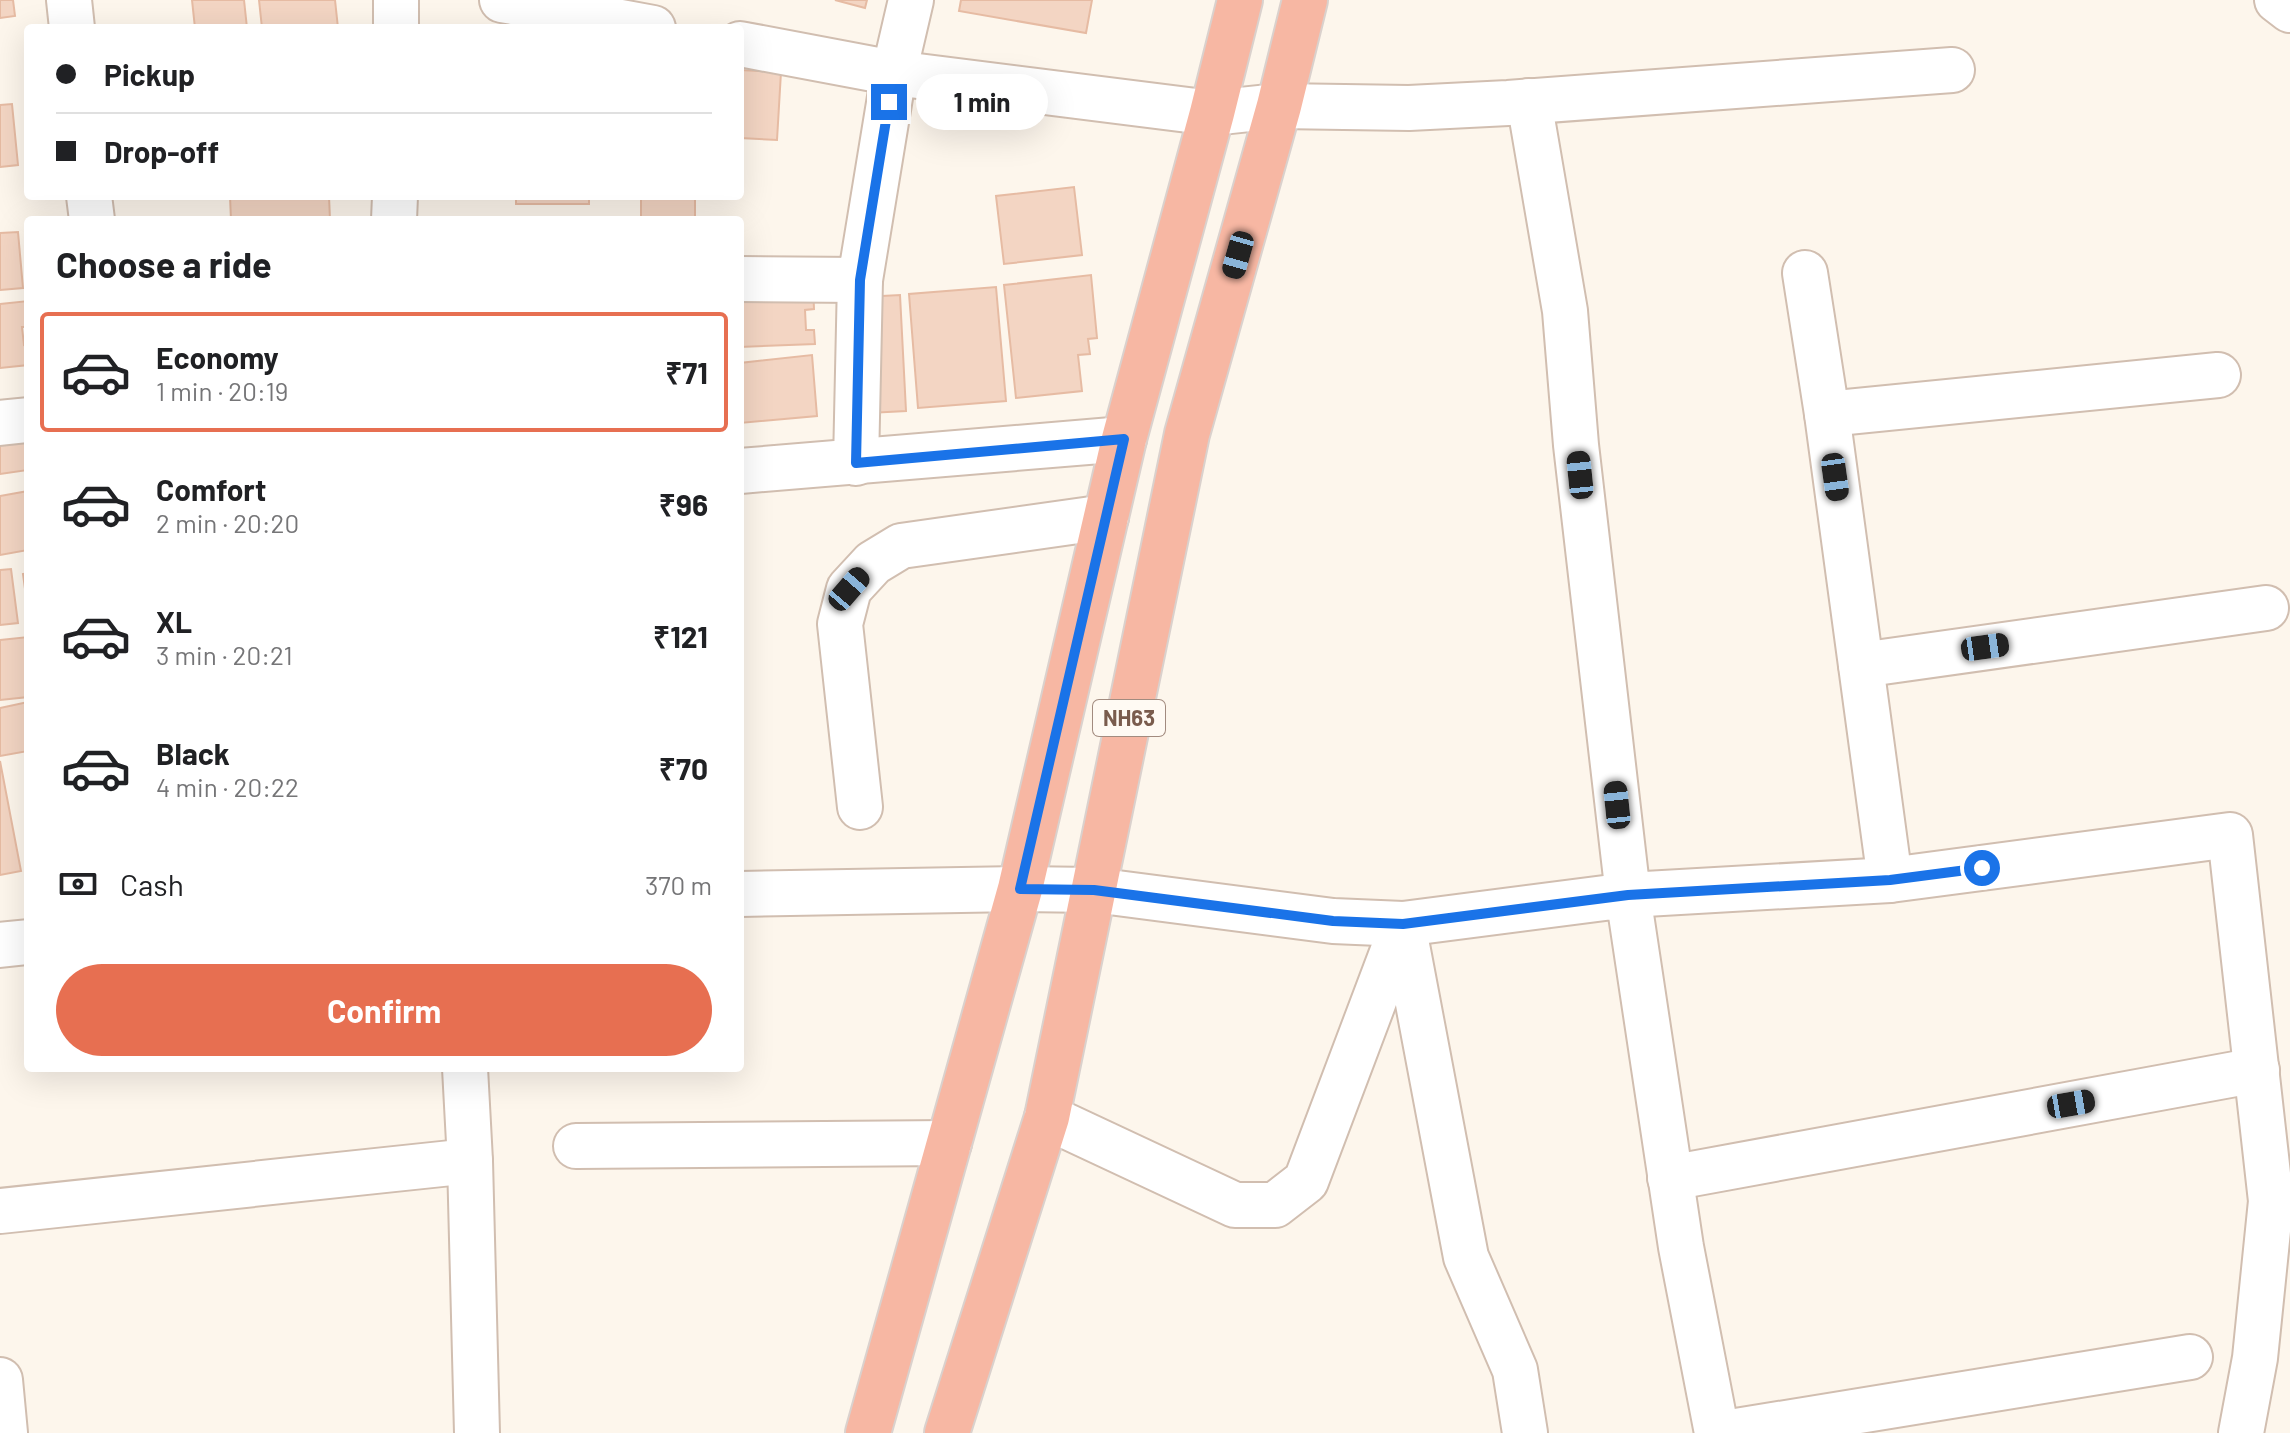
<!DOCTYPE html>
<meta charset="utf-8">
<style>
:root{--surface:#fff;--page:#f2f2f2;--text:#202124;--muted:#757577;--line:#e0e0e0;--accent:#e76f51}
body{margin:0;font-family:Barlow,sans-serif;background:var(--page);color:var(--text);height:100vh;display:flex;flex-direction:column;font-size:30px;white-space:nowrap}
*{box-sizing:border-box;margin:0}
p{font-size:26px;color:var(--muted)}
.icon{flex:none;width:44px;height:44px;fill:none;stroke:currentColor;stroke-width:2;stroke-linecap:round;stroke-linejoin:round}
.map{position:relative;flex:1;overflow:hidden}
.sheet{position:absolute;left:24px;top:216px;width:720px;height:856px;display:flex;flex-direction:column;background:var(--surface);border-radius:8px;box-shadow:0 8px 32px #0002}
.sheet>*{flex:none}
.top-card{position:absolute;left:24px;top:24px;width:720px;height:176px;border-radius:8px;box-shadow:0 8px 32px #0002;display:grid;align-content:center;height:176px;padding:0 32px;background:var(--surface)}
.end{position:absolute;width:36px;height:36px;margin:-18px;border:10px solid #1a73e8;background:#fff;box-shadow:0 0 0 4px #fff}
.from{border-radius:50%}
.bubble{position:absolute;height:56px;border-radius:28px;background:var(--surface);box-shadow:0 8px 32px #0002;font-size:26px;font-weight:700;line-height:56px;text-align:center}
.car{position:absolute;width:24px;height:48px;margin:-24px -12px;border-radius:10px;box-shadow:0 0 6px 2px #0007;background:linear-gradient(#222 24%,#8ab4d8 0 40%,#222 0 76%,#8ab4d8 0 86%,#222 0)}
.top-card b{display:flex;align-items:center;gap:28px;height:76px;font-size:30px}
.top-card b+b{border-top:2px solid var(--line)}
.top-card i{width:20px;height:20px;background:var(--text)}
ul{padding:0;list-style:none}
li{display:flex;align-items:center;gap:24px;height:120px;margin:0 16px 12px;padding:0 16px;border:4px solid transparent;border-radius:8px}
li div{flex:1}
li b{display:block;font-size:30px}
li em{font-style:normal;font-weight:700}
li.selected{border-color:var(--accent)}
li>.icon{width:72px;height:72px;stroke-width:1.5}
h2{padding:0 32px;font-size:36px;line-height:96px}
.pay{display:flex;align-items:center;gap:20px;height:88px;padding:0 32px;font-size:30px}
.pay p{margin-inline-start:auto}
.action{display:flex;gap:16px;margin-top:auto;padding:16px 32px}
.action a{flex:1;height:92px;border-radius:48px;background:var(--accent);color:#fff;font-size:32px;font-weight:700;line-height:92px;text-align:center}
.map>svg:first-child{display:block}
</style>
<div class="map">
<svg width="2290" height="1433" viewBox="0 0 2290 1433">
<rect width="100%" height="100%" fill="#fdf6ec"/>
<!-- building -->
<g fill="#f3d5c3" stroke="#e6bba3" stroke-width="2">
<polygon points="0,0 13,0 15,16 0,18"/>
<polygon points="192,0 244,0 247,28 195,28"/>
<polygon points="259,0 335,0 338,28 262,28"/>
<polygon points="835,0 867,0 865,8"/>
<polygon points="961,0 1092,0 1086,33 959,11"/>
<polygon points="740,70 781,72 777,140 740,138"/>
<polygon points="12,104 18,165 0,167 0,105"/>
<polygon points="1074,187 1082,255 1004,264 996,196"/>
<polygon points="230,196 329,196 330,220 231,220"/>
<rect x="516" y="196" width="73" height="8"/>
<rect x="641" y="196" width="54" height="24"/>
<polygon points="18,232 23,288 0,290 0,233"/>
<polygon points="1091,275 1097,338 1088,339 1090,354 1078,355 1082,391 1016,398 1004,285"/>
<polygon points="813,284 814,309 805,310 806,330 814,330 815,344 740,347 740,287"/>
<polygon points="996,287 1006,401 918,408 909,294"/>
<polygon points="900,295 906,411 869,413 863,297"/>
<polygon points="28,301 28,327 22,327 24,345 28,344 28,365 0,368 0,304"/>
<polygon points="812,355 817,416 740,423 740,363"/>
<polygon points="28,421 28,470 0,474 0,425"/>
<polygon points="28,491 28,550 0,555 0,496"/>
<polygon points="11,569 18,623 0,625 0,570"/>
<polygon points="28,573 28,611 23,574"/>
<polygon points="28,637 28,697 0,700 0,640"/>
<polygon points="28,702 28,751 0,756 0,708"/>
<polygon points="0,761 21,871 0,875"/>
</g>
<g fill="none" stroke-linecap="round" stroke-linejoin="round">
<!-- minor casing -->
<g stroke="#d1beb0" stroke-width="48">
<g id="minor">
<polyline points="69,0 72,28"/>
<polyline points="502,0 653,28"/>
<polyline points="2277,0 2290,10"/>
<polyline points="396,28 396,0"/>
<polyline points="740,44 894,73 1212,113 1279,106 1409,108 1508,103 1952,70"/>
<polyline points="1529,101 1565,311 1576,445 1628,895 1890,880 2230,835 2271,1201 2255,1358 2241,1433"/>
<polyline points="89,196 92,220"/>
<polyline points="394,220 395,196"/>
<polyline points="1805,273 1827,414 1890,880"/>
<polyline points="740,279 860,280 894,73 911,0"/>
<polyline points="1827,414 2218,375"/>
<polyline points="0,423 28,420"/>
<polyline points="856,463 860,280"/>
<polyline points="740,471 1124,439"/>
<polyline points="1861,665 2266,608"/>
<polyline points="860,807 840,624 849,589 873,563 901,546 1106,517"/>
<polyline points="740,894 1020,889 1094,890 1333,921 1403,924 1628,895 1681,1247 1717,1433"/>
<polyline points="1403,924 1466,1257 1515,1370 1525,1433"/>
<polyline points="0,945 28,942"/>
<polyline points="465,1068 470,1161 477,1433"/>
<polyline points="1047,1117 1235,1205 1275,1205 1306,1181 1403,924"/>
<polyline points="576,1146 949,1143"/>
<polyline points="1670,1178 2257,1070"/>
<polyline points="0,1211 470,1161"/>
<polyline points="0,1380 5,1433"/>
<polyline points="1724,1433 2190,1357"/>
</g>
</g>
<!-- highway casing -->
<g stroke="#dad1cd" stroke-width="48">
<g id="highway">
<polyline points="868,1433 1020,889 1124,439 1212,113 1240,0"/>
<polyline points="947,1433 1047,1117 1187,434 1279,106 1305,0"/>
</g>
</g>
<!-- minor -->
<use href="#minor" stroke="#fff" stroke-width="44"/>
<!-- highway -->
<use href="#highway" stroke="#f7b7a3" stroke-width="44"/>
</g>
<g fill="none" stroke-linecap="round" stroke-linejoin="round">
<!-- route -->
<polyline stroke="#1a73e8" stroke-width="10" points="889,102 860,280 856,463 1124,439 1020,889 1094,890 1333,921 1403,924 1628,895 1890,880 1982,868"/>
</g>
<g text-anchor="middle" stroke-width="6" stroke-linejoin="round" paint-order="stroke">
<!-- shield labels -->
<rect fill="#fffaf3" stroke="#a28b7f" stroke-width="2" x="1093" y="700" width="72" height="36" rx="6"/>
<g font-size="22" font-weight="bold" fill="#7a5c4d">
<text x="1129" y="726">NH63</text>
</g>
</g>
</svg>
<i class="end from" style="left:1982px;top:868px"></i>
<i class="end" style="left:889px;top:102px"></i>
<div class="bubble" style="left:916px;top:74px;width:132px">1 min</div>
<i class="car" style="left:1238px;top:255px;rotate:196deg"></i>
<i class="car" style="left:1580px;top:475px;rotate:354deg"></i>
<i class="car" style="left:1835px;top:477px;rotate:172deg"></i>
<i class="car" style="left:849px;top:589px;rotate:41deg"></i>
<i class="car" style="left:1985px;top:647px;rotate:82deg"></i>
<i class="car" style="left:1617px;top:805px;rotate:354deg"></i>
<i class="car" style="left:2071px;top:1104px;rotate:80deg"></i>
<div class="top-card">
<b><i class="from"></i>Pickup</b>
<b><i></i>Drop-off</b>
</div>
<section class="sheet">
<h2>Choose a ride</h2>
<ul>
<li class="selected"><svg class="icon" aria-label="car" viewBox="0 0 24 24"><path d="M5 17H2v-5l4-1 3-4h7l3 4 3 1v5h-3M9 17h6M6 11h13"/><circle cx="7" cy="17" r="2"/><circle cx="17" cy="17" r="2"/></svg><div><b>Economy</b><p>1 min · 20:19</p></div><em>₹71</em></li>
<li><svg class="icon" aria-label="car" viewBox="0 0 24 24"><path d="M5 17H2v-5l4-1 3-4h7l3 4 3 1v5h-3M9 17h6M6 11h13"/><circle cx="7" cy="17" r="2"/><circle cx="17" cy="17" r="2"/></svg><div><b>Comfort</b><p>2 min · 20:20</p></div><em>₹96</em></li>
<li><svg class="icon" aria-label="car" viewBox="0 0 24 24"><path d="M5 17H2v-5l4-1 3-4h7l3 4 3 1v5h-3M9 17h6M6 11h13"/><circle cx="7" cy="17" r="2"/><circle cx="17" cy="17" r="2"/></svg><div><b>XL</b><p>3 min · 20:21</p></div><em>₹121</em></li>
<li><svg class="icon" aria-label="car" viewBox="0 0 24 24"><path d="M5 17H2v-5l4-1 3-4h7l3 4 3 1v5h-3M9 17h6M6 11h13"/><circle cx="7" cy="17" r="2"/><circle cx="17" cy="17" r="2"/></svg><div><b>Black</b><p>4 min · 20:22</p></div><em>₹70</em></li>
</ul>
<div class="pay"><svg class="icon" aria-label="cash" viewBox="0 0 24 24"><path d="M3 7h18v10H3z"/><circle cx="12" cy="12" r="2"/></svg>Cash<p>370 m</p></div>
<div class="action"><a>Confirm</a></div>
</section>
</div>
